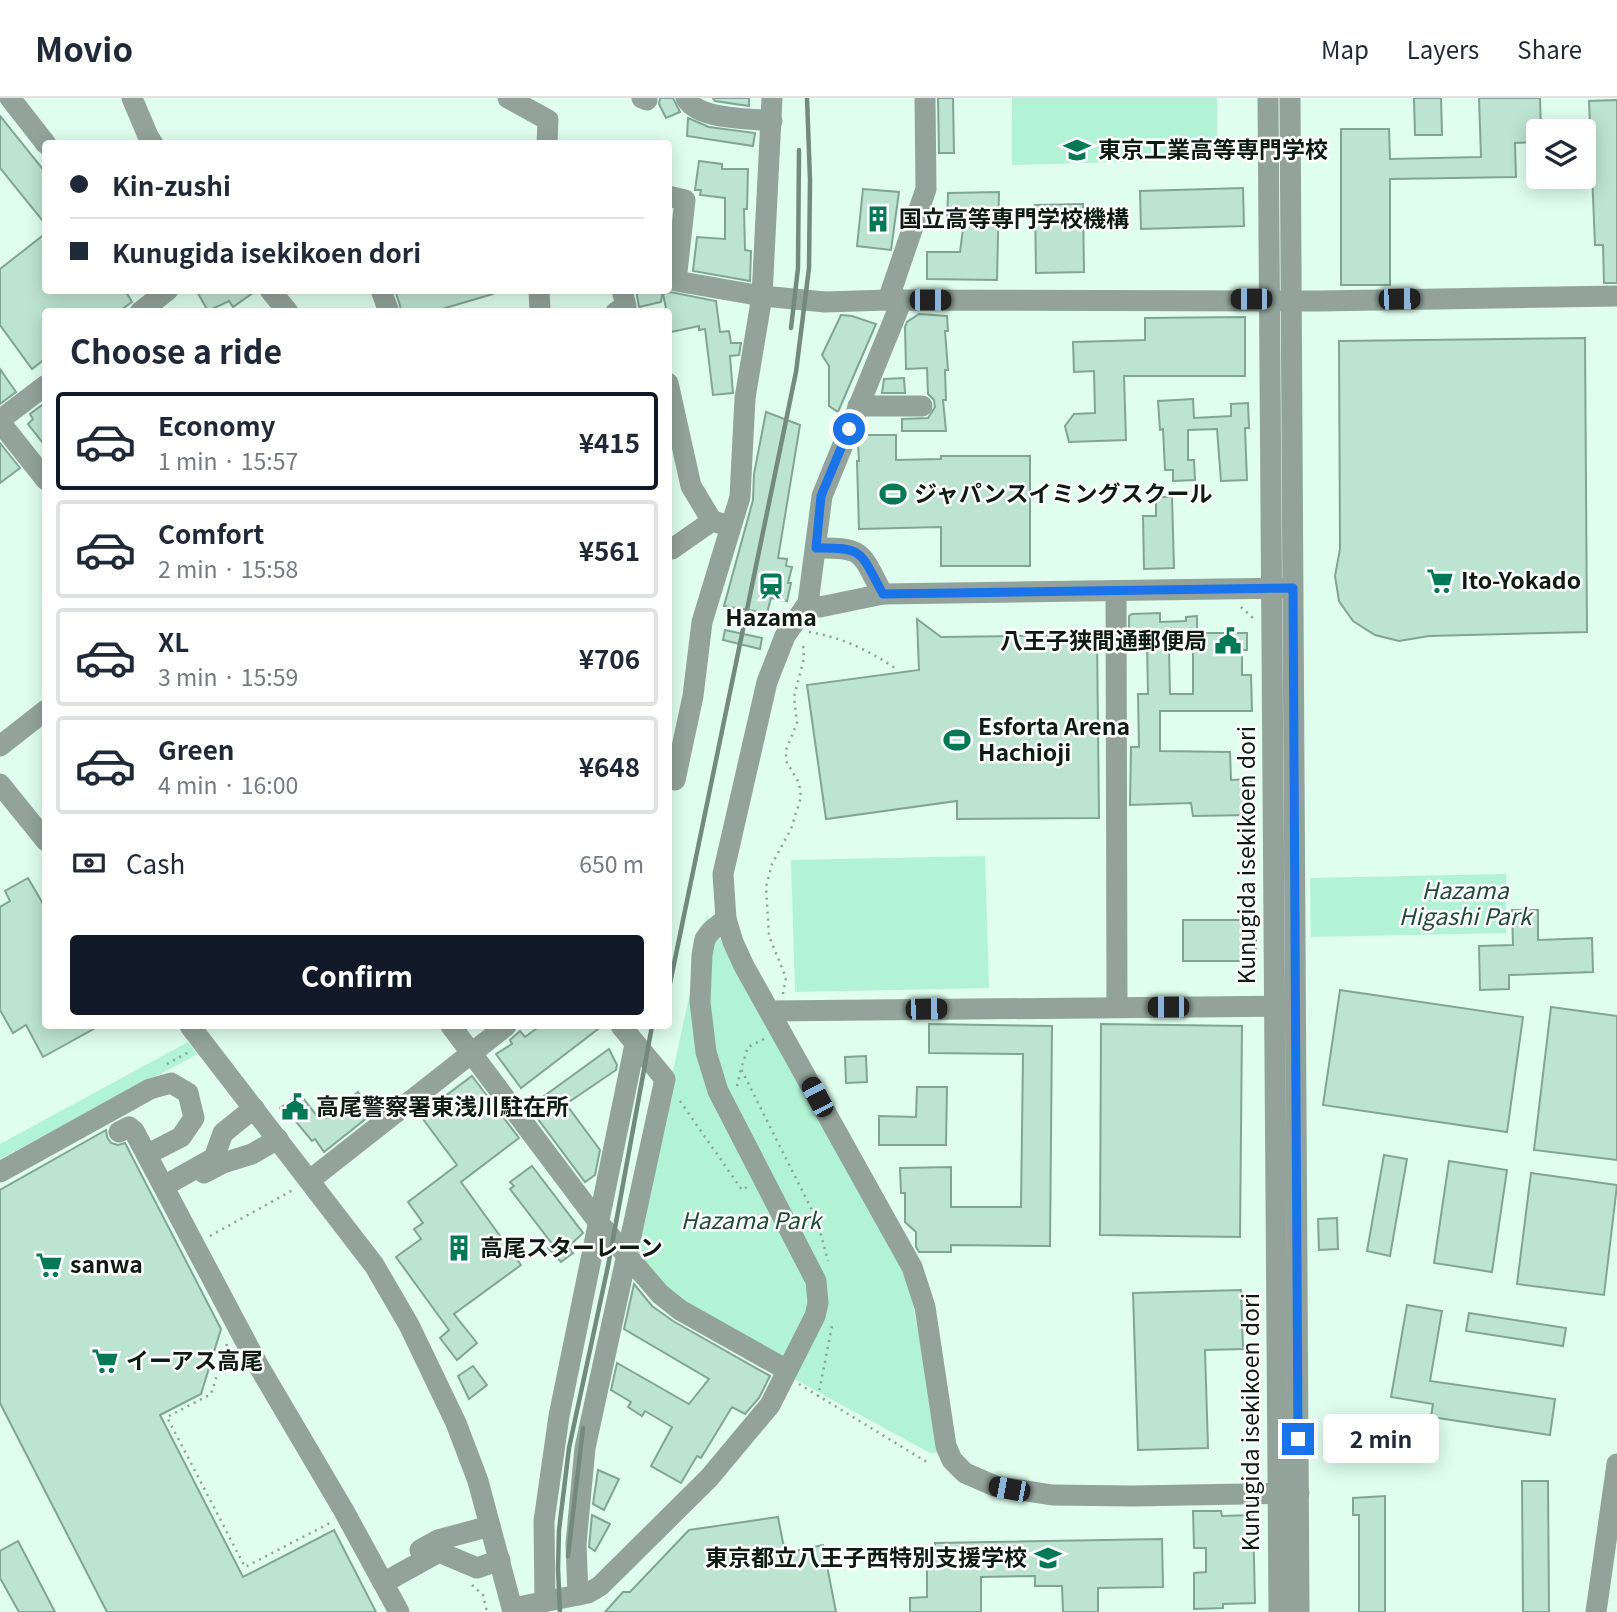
<!DOCTYPE html>
<meta charset="utf-8">
<style>
:root{--surface:#fff;--page:#f6f6f7;--text:#1f2937;--muted:#747a83;--line:#e0e1e3;--accent:#111827}
body{margin:0;font-family:Georgia,"Noto Sans JP",serif;background:var(--page);color:var(--text);height:100vh;display:flex;flex-direction:column;font-size:26px;white-space:nowrap}
*{box-sizing:border-box;margin:0}
p{font-size:23px;color:var(--muted)}
.icon{flex:none;width:38px;height:38px;fill:none;stroke:currentColor;stroke-width:2;stroke-linecap:round;stroke-linejoin:round}
.map{position:relative;flex:1;overflow:hidden}
.details{position:absolute;left:42px;top:210px;width:630px;height:721px;display:flex;flex-direction:column;background:var(--surface);border-radius:7px;box-shadow:0 4px 18px #0003}
.details>*{flex:none}
.banner{position:absolute;left:42px;top:42px;width:630px;height:154px;border-radius:7px;box-shadow:0 4px 18px #0003;display:grid;align-content:center;height:154px;padding:0 28px;background:var(--surface)}
.controls{position:absolute;left:1526px;top:21px;display:grid;gap:14px}
.controls a{display:grid;place-items:center;width:70px;height:70px;border-radius:7px;background:var(--surface);box-shadow:0 4px 18px #0003;font-size:35px}
.end{position:absolute;width:32px;height:32px;margin:-16px;border:9px solid #1a73e8;background:#fff;box-shadow:0 0 0 4px #fff}
.from{border-radius:50%}
.bubble{position:absolute;height:49px;border-radius:7px;background:var(--surface);box-shadow:0 4px 18px #0003;font-size:23px;font-weight:700;line-height:49px;text-align:center}
.car{position:absolute;width:21px;height:42px;margin:-21px -10px;border-radius:9px;box-shadow:0 0 5px 2px #0007;background:linear-gradient(#222 24%,#8ab4d8 0 40%,#222 0 76%,#8ab4d8 0 86%,#222 0)}
.banner b{display:flex;align-items:center;gap:24px;height:66px;font-size:26px}
.banner b+b{border-top:2px solid var(--line)}
.banner i{width:18px;height:18px;background:var(--text)}
ul{padding:0;list-style:none}
li{display:flex;align-items:center;gap:21px;height:98px;margin:0 14px 10px;padding:0 14px;border:4px solid var(--line);border-radius:7px}
li div{flex:1}
li b{display:block;font-size:26px}
li em{font-style:normal;font-weight:700}
li.on{border-color:var(--accent)}
li>.icon{width:63px;height:63px;stroke-width:1.5}
h2{padding:0 28px;font-size:32px;line-height:84px}
.pay{display:flex;align-items:center;gap:18px;height:77px;padding:0 28px;font-size:26px}
.pay p{margin-inline-start:auto}
.primary-button{display:flex;gap:14px;margin-top:auto;padding:14px 28px}
.primary-button a{flex:1;height:80px;border-radius:7px;background:var(--accent);color:#fff;font-size:28px;font-weight:700;line-height:80px;text-align:center}
header{display:flex;align-items:center;gap:42px;box-sizing:border-box;height:98px;padding:0 35px;background:var(--surface);border-bottom:2px solid var(--line)}
header strong{font-size:33px}
nav{display:flex;gap:38px;margin-inline-start:auto;font-size:24px}
.map>svg:first-child{display:block}
</style>
<header>
<strong>Movio</strong>
<nav><a>Map</a><a>Layers</a><a>Share</a></nav>
</header>
<div class="map">
<svg width="1617" height="1514" viewBox="0 0 1617 1514">
<rect width="100%" height="100%" fill="#dffeee"/>
<!-- green -->
<g fill="#b2f3d5">
<polygon points="1012,0 1217,0 1217,61 1012,67"/>
<polygon points="985,758 989,890 795,894 791,762"/>
<polygon points="1506,776 1506,835 1311,839 1310,780"/>
<polygon points="707,817 908,1180 940,1349 946,1356 930,1355 785,1276 631,1165"/>
<polygon points="188,944 198,956 0,1061 0,1046"/>
</g>
<!-- building -->
<g fill="#bde4d1" stroke="#80a594" stroke-width="2" fill-rule="evenodd">
<polygon points="660,0 673,0 680,14 666,20 659,6"/>
<polygon points="713,0 749,0 749,8 715,3"/>
<polygon points="938,0 953,0 954,55 939,55"/>
<polygon points="1414,0 1441,0 1442,37 1415,37"/>
<polygon points="1479,0 1540,0 1541,33 1538,33 1538,44 1515,45 1516,79 1390,81 1390,187 1341,187 1341,31 1389,31 1390,61 1481,59"/>
<polygon points="1617,2 1617,185 1604,185 1603,147 1595,147 1589,3"/>
<polygon points="0,18 46,75 46,127 0,70"/>
<polygon points="688,20 709,29 755,35 753,48 687,38"/>
<polygon points="699,63 722,66 722,71 748,71 747,111 744,111 745,152 751,153 750,183 693,173 697,139 725,141 725,100 700,97 701,92 695,92"/>
<polygon points="1243,90 1244,128 1141,131 1140,93"/>
<polygon points="863,91 899,94 891,152 857,148"/>
<polygon points="999,94 997,182 927,181 927,154 960,154 964,123 947,124 948,95"/>
<polygon points="1083,106 1084,174 1036,175 1035,107"/>
<polygon points="46,135 46,192 125,192 132,204 118,214 46,214 46,260 32,271 0,227 0,171"/>
<polygon points="196,192 257,192 233,209 229,203 208,213"/>
<polygon points="395,192 493,192 493,196 442,211 402,214"/>
<polygon points="636,192 663,192 661,204 639,209"/>
<polygon points="670,194 716,203 720,234 729,233 731,245 741,245 739,257 730,258 733,295 713,297 705,231 699,232 699,228 671,234 663,196"/>
<polygon points="919,216 947,218 948,233 945,233 948,272 945,272 946,302 943,302 946,333 902,333 902,321 928,320 935,309 934,302 928,296 927,270 906,271 905,229 907,224"/>
<polygon points="841,217 852,218 876,226 838,314 829,308 829,268 822,257"/>
<polygon points="1245,219 1245,278 1124,278 1126,342 1069,344 1065,328 1074,316 1095,315 1094,273 1074,274 1073,244 1145,242 1145,220"/>
<polygon points="1585,240 1587,534 1429,538 1399,543 1375,537 1353,523 1339,503 1335,478 1340,451 1339,243"/>
<polygon points="0,271 16,294 0,306"/>
<polygon points="904,280 905,295 882,295 884,281"/>
<polygon points="1193,301 1194,320 1231,318 1231,306 1248,305 1249,330 1245,330 1247,382 1221,383 1217,331 1188,332 1188,362 1194,362 1195,382 1173,383 1173,372 1165,372 1163,331 1160,332 1158,303"/>
<polygon points="46,304 46,349 28,326 33,321 30,316"/>
<polygon points="766,314 800,327 778,460 787,461 786,468 792,469 788,485 791,485 787,503 771,500 767,515 724,508 753,402 754,376"/>
<polygon points="861,337 896,337 896,362 941,361 941,358 1030,358 1030,468 941,468 941,429 859,431 857,363 859,363 858,345"/>
<polygon points="0,345 20,370 0,385"/>
<polygon points="1156,399 1172,399 1174,470 1144,471 1143,418 1156,418"/>
<path d="M1160 515V524L1186 523V519L1197 518V535H1247V552H1242V577H1251L1252 613H1160V653L1230 654 1231 682 1251 681 1252 717 1193 718 1191 705 1130 707 1131 649H1139L1138 596H1148L1147 545H1129V518L1132 516ZM1193 550V596H1170L1169 551Z"/>
<polygon points="917,521 941,539 1097,537 1099,720 957,721 957,703 826,721 807,587 919,572"/>
<polygon points="725,532 762,540 760,551 723,542"/>
<polygon points="28,780 46,811 46,928 99,928 43,959 26,927 13,935 0,912 0,809 10,803 5,793"/>
<polygon points="1512,812 1538,812 1538,842 1592,840 1593,874 1509,877 1509,891 1480,892 1479,848 1513,847"/>
<rect x="1183" y="822" width="73" height="41"/>
<polygon points="1340,892 1523,919 1507,1034 1323,1007"/>
<polygon points="1551,909 1617,918 1617,1062 1534,1052"/>
<polygon points="929,926 1052,928 1050,1148 951,1147 951,1154 919,1154 916,1149 916,1134 905,1124 905,1095 901,1095 900,1070 951,1069 951,1109 1021,1109 1023,956 929,955"/>
<polygon points="1101,926 1242,928 1240,1139 1100,1137"/>
<polygon points="540,928 602,928 521,990 496,956 512,946 510,942 520,933 525,939"/>
<polygon points="609,951 617,967 616,972 566,1006 600,1052 595,1077 585,1084 529,1009"/>
<polygon points="866,958 867,984 846,985 845,959"/>
<polygon points="472,978 519,1040 461,1084 521,1167 454,1216 477,1245 457,1262 440,1240 449,1232 396,1159 421,1141 414,1131 423,1125 408,1104 457,1067 420,1017"/>
<polygon points="917,989 947,989 946,1047 879,1047 879,1018 916,1019"/>
<polygon points="358,994 373,1015 324,1054 315,1041 312,1043 293,1020 290,1022 280,1010 300,996 317,1018 321,1014 326,1020"/>
<polygon points="106,1032 107,1039 111,1045 118,1047 125,1045 221,1231 201,1296 160,1317 243,1479 334,1432 376,1514 107,1514 0,1305 0,1092"/>
<polygon points="1384,1057 1407,1061 1390,1158 1367,1153"/>
<polygon points="1449,1063 1507,1072 1492,1174 1434,1165"/>
<polygon points="532,1068 583,1135 568,1149 573,1155 561,1164 548,1150 553,1147 510,1091 514,1088 510,1084"/>
<polygon points="1531,1075 1617,1087 1604,1197 1517,1186"/>
<polygon points="1337,1120 1338,1151 1319,1152 1318,1121"/>
<polygon points="634,1186 652,1208 673,1223 770,1278 759,1300 745,1316 732,1309 701,1360 697,1358 681,1385 651,1368 672,1329 645,1313 642,1318 628,1309 631,1304 611,1292 617,1265 689,1306 709,1281 624,1231"/>
<polygon points="1241,1192 1243,1251 1205,1252 1208,1350 1138,1352 1133,1195"/>
<polygon points="1407,1207 1442,1213 1430,1283 1555,1301 1550,1337 1431,1319 1433,1306 1391,1299"/>
<polygon points="1469,1215 1566,1230 1563,1248 1466,1233"/>
<polygon points="473,1268 487,1287 469,1301 458,1278"/>
<polygon points="598,1372 619,1381 604,1412 593,1406"/>
<polygon points="1522,1383 1548,1383 1549,1514 1523,1514"/>
<polygon points="1385,1398 1385,1514 1359,1514 1359,1417 1353,1417 1353,1400"/>
<polygon points="1193,1413 1221,1413 1222,1418 1253,1417 1255,1505 1223,1506 1223,1510 1194,1511 1194,1475 1206,1474 1206,1450 1194,1450"/>
<polygon points="592,1417 610,1426 595,1453 589,1449"/>
<polygon points="778,1419 785,1455 823,1447 836,1514 605,1514 623,1494 630,1494 689,1432"/>
<polygon points="1162,1441 1163,1489 1098,1490 1098,1514 1063,1514 1062,1488 1035,1488 1035,1478 981,1479 981,1514 910,1514 910,1500 927,1499 927,1469 935,1469 935,1445"/>
<polygon points="18,1443 55,1514 19,1514 0,1480 0,1453"/>
</g>
<g fill="none" stroke-linecap="round" stroke-linejoin="round">
<!-- path -->
<g stroke="#8ba397" stroke-width="2.5" stroke-dasharray="2 5" stroke-linecap="butt">
<polyline points="1241,509 1254,521"/>
<path d="M809 534C841 539 868 552 895 570"/>
<polyline points="783,896 786,880 769,838 766,789 772,766 791,731 801,699 799,685 786,663 786,652 797,625 794,599 804,560 803,546"/>
<polyline points="764,941 748,949 741,971 817,1122 828,1163"/>
<polyline points="167,966 189,954"/>
<polyline points="737,988 741,971"/>
<polyline points="680,1003 742,1092 749,1088"/>
<polyline points="210,1138 293,1092"/>
<polyline points="227,1246 211,1296 167,1319 245,1469 330,1425"/>
<polyline points="799,1286 925,1363 931,1363"/>
<polyline points="818,1299 832,1228"/>
<polyline points="472,1487 483,1497 487,1514"/>
</g>
<!-- minor -->
<g stroke="#93a39b" stroke-width="21">
<polyline points="10,0 46,46"/>
<polyline points="132,0 148,38 153,46"/>
<polyline points="508,0 548,22 547,46"/>
<polyline points="642,0 647,2"/>
<path d="M686 0C697 22 749 20 772 23"/>
<polyline points="1268,0 1279,1514"/>
<polyline points="1290,0 1299,1514"/>
<polyline points="668,98 685,102 676,183 762,198 825,204 888,202 1320,203 1617,198"/>
<polyline points="270,192 288,214"/>
<polyline points="381,192 389,214"/>
<polyline points="539,192 540,214"/>
<polyline points="888,202 926,91 925,0"/>
<polyline points="902,202 822,398 808,505 785,538 767,584 723,776 726,821 733,844 744,868 912,1169 925,1209 946,1348 952,1362 965,1375 995,1388 1052,1397 1133,1398 1299,1395"/>
<polyline points="140,214 168,192"/>
<polyline points="616,214 626,208 622,192"/>
<polyline points="668,285 691,388 712,423"/>
<polyline points="858,308 922,308"/>
<polyline points="0,322 46,287"/>
<polyline points="0,324 46,382"/>
<path d="M816 450C866 449 860 455 883 496"/>
<polyline points="668,451 672,451 712,423 723,426"/>
<polyline points="1116,493 1117,909"/>
<polyline points="808,505 820,509 883,496 1283,490"/>
<polyline points="0,648 46,612"/>
<polyline points="675,682 693,598 702,524 740,399 745,300 762,198 772,0"/>
<polyline points="0,686 46,743"/>
<polyline points="770,913 1289,908"/>
<polyline points="190,928 374,1167 409,1227 456,1325 478,1383 513,1514"/>
<polyline points="451,928 599,1125 660,1196 680,1212 787,1272"/>
<polyline points="119,1034 129,1029 134,1033 258,1267 344,1413 399,1514"/>
<polyline points="0,1074 150,991 171,985 188,995 194,1020 181,1039 148,1056"/>
<polyline points="204,1075 223,1065 252,1056 278,1041"/>
<polyline points="310,1082 506,928"/>
<polyline points="164,1088 214,1060 223,1035 254,1010"/>
<polyline points="420,1452 438,1442 490,1428"/>
<polyline points="383,1485 439,1454 477,1470 500,1462"/>
<polyline points="578,1497 576,1446 585,1350 665,981 621,928"/>
<polyline points="545,1503 544,1423 559,1318 635,946"/>
<polyline points="513,1510 588,1495 600,1488 709,1380 770,1307 815,1218 818,1205 816,1183 718,993 706,954 700,904 702,857 705,841 711,833 726,821"/>
<polyline points="1596,1514 1617,1366"/>
</g>
<!-- rail -->
<g stroke="#748a7f" stroke-width="4.5">
<polyline points="791,230 798,170 799,52"/>
<polyline points="668,895 796,274 809,170 810,82 807,0"/>
<polyline points="568,1458 583,1330"/>
<polyline points="560,1514 558,1471 559,1432 569,1350 608,1168 652,928"/>
</g>
</g>
<g fill="none" stroke-linecap="round" stroke-linejoin="round">
<!-- route -->
<path stroke="#1a73e8" stroke-width="9" d="M849 331 821 398 816 450C866 449 860 455 883 496L1293 490 1298 1341"/>
</g>
<!-- icons -->
<defs>
<g id="school-bare" transform="scale(2.1)"><path d="M0-5L7-2L0 1L-7-2ZM-4 1L0 2.5L4 1V4Q0 6-4 4Z" fill="#017955" stroke="#fff" stroke-width="2.5" paint-order="stroke"/></g>
<g id="building-bare" transform="scale(2.1)"><path d="M-4-6H4V6H1V3H-1V6H-4ZM-2.5-4.3h1.7v1.8h-1.7ZM.8-4.3h1.7v1.8H.8ZM-2.5-1h1.7V.8h-1.7ZM.8-1h1.7V.8H.8Z" fill="#017955" stroke="#fff" stroke-width="2.5" paint-order="stroke"/></g>
<g id="stadium-bare" transform="scale(2.1)"><path d="M0-5a6.5 5 0 1 0 0 10a6.5 5 0 1 0 0-10ZM-3.5-1.8h7v3.6h-7Z" fill="#017955" stroke="#fff" stroke-width="2.5" paint-order="stroke"/></g>
<g id="supermarket-bare" transform="scale(2.1)"><path d="M-6-5.5h2.5l.6 2H6L4.5 2H-2.5L-4.4-4H-6ZM-1.5 3.2a1.3 1.3 0 1 0 .1 0ZM3 3.2a1.3 1.3 0 1 0 .1 0Z" fill="#017955" stroke="#fff" stroke-width="2.5" paint-order="stroke"/></g>
<g id="station-bare" transform="scale(2.1)"><path d="M-3-6H3Q5-6 5-4V2Q5 4 3 4L4.5 6H3L1.5 4h-3L-3 6H-4.5L-3 4Q-5 4-5 2V-4Q-5-6-3-6ZM-3.5-4v3h7v-3ZM-3.5 1v1.5H-2V1ZM2 1v1.5H3.5V1Z" fill="#017955" stroke="#fff" stroke-width="2.5" paint-order="stroke"/></g>
<g id="civic-bare" transform="scale(2.1)"><path d="M-.6-6.5H3V-4.5H.6V-3L4-1V1h2V6H-6V1h2V-1L-.6-3ZM-1.2 2.5V6h2.4V2.5Z" fill="#017955" stroke="#fff" stroke-width="2.5" paint-order="stroke"/></g>
</defs>
<g fill-rule="evenodd">
<use href="#school-bare" x="1077" y="52"/>
<use href="#building-bare" x="878" y="121"/>
<use href="#stadium-bare" x="893" y="396"/>
<use href="#supermarket-bare" x="1440" y="483"/>
<use href="#station-bare" x="771" y="488"/>
<use href="#civic-bare" x="1228" y="543"/>
<use href="#stadium-bare" x="957" y="642"/>
<use href="#civic-bare" x="295" y="1009"/>
<use href="#building-bare" x="459" y="1150"/>
<use href="#supermarket-bare" x="49" y="1167"/>
<use href="#supermarket-bare" x="105" y="1263"/>
<use href="#school-bare" x="1048" y="1460"/>
</g>
<g text-anchor="middle" stroke-width="5" stroke-linejoin="round" paint-order="stroke">
<!-- poi labels -->
<g font-size="23" font-weight="bold" fill="#0d1b15" stroke="#fff" text-anchor="start">
<text x="1098" y="60">東京工業高等専門学校</text>
<text x="899" y="129">国立高等専門学校機構</text>
<text x="914" y="404">ジャパンスイミングスクール</text>
<text x="1461" y="491">Ito-Yokado</text>
<text x="771" y="528" text-anchor="middle">Hazama</text>
<text x="1207" y="551" text-anchor="end">八王子狭間通郵便局</text>
<text x="978" y="637">Esforta Arena<tspan x="978" dy="26">Hachioji</tspan></text>
<text x="316" y="1017">高尾警察署東浅川駐在所</text>
<text x="480" y="1158">高尾スターレーン</text>
<text x="70" y="1175">sanwa</text>
<text x="126" y="1271">イーアス高尾</text>
<text x="1027" y="1468" text-anchor="end">東京都立八王子西特別支援学校</text>
</g>
<!-- street labels -->
<g font-size="23" fill="#0d1b15" stroke="#fff">
<text transform="translate(1247 757) rotate(-90)" y="8">Kunugida isekikoen dori</text>
<text transform="translate(1251 1324) rotate(-90)" y="8">Kunugida isekikoen dori</text>
</g>
<!-- park labels -->
<g font-size="23" font-style="italic" fill="#204a39" stroke="#fff">
<text x="1465" y="801">Hazama<tspan x="1465" dy="26">Higashi Park</tspan></text>
<text x="751" y="1131">Hazama Park</text>
</g>
</g>
</svg>
<div class="controls">
<a><svg class="icon" aria-label="layers" viewBox="0 0 24 24"><path d="M12 4l9 5-9 5-9-5zM3 14l9 5 9-5"/></svg></a>
</div>
<i class="end from" style="left:849px;top:331px"></i>
<i class="end" style="left:1298px;top:1341px"></i>
<div class="bubble" style="left:1323px;top:1316px;width:116px">2 min</div>
<i class="car" style="left:1251px;top:201px;rotate:270deg"></i>
<i class="car" style="left:1399px;top:201px;rotate:89deg"></i>
<i class="car" style="left:930px;top:202px;rotate:90deg"></i>
<i class="car" style="left:1168px;top:909px;rotate:270deg"></i>
<i class="car" style="left:926px;top:911px;rotate:89deg"></i>
<i class="car" style="left:817px;top:999px;rotate:332deg"></i>
<i class="car" style="left:1009px;top:1391px;rotate:281deg"></i>
<div class="banner">
<b><i class="from"></i>Kin-zushi</b>
<b><i></i>Kunugida isekikoen dori</b>
</div>
<section class="details">
<h2>Choose a ride</h2>
<ul>
<li class="on"><svg class="icon" aria-label="car" viewBox="0 0 24 24"><path d="M5 17H2v-5l4-1 3-4h7l3 4 3 1v5h-3M9 17h6M6 11h13"/><circle cx="7" cy="17" r="2"/><circle cx="17" cy="17" r="2"/></svg><div><b>Economy</b><p>1 min · 15:57</p></div><em>¥415</em></li>
<li><svg class="icon" aria-label="car" viewBox="0 0 24 24"><path d="M5 17H2v-5l4-1 3-4h7l3 4 3 1v5h-3M9 17h6M6 11h13"/><circle cx="7" cy="17" r="2"/><circle cx="17" cy="17" r="2"/></svg><div><b>Comfort</b><p>2 min · 15:58</p></div><em>¥561</em></li>
<li><svg class="icon" aria-label="car" viewBox="0 0 24 24"><path d="M5 17H2v-5l4-1 3-4h7l3 4 3 1v5h-3M9 17h6M6 11h13"/><circle cx="7" cy="17" r="2"/><circle cx="17" cy="17" r="2"/></svg><div><b>XL</b><p>3 min · 15:59</p></div><em>¥706</em></li>
<li><svg class="icon" aria-label="car" viewBox="0 0 24 24"><path d="M5 17H2v-5l4-1 3-4h7l3 4 3 1v5h-3M9 17h6M6 11h13"/><circle cx="7" cy="17" r="2"/><circle cx="17" cy="17" r="2"/></svg><div><b>Green</b><p>4 min · 16:00</p></div><em>¥648</em></li>
</ul>
<div class="pay"><svg class="icon" aria-label="cash" viewBox="0 0 24 24"><path d="M3 7h18v10H3z"/><circle cx="12" cy="12" r="2"/></svg>Cash<p>650 m</p></div>
<div class="primary-button"><a>Confirm</a></div>
</section>
</div>
